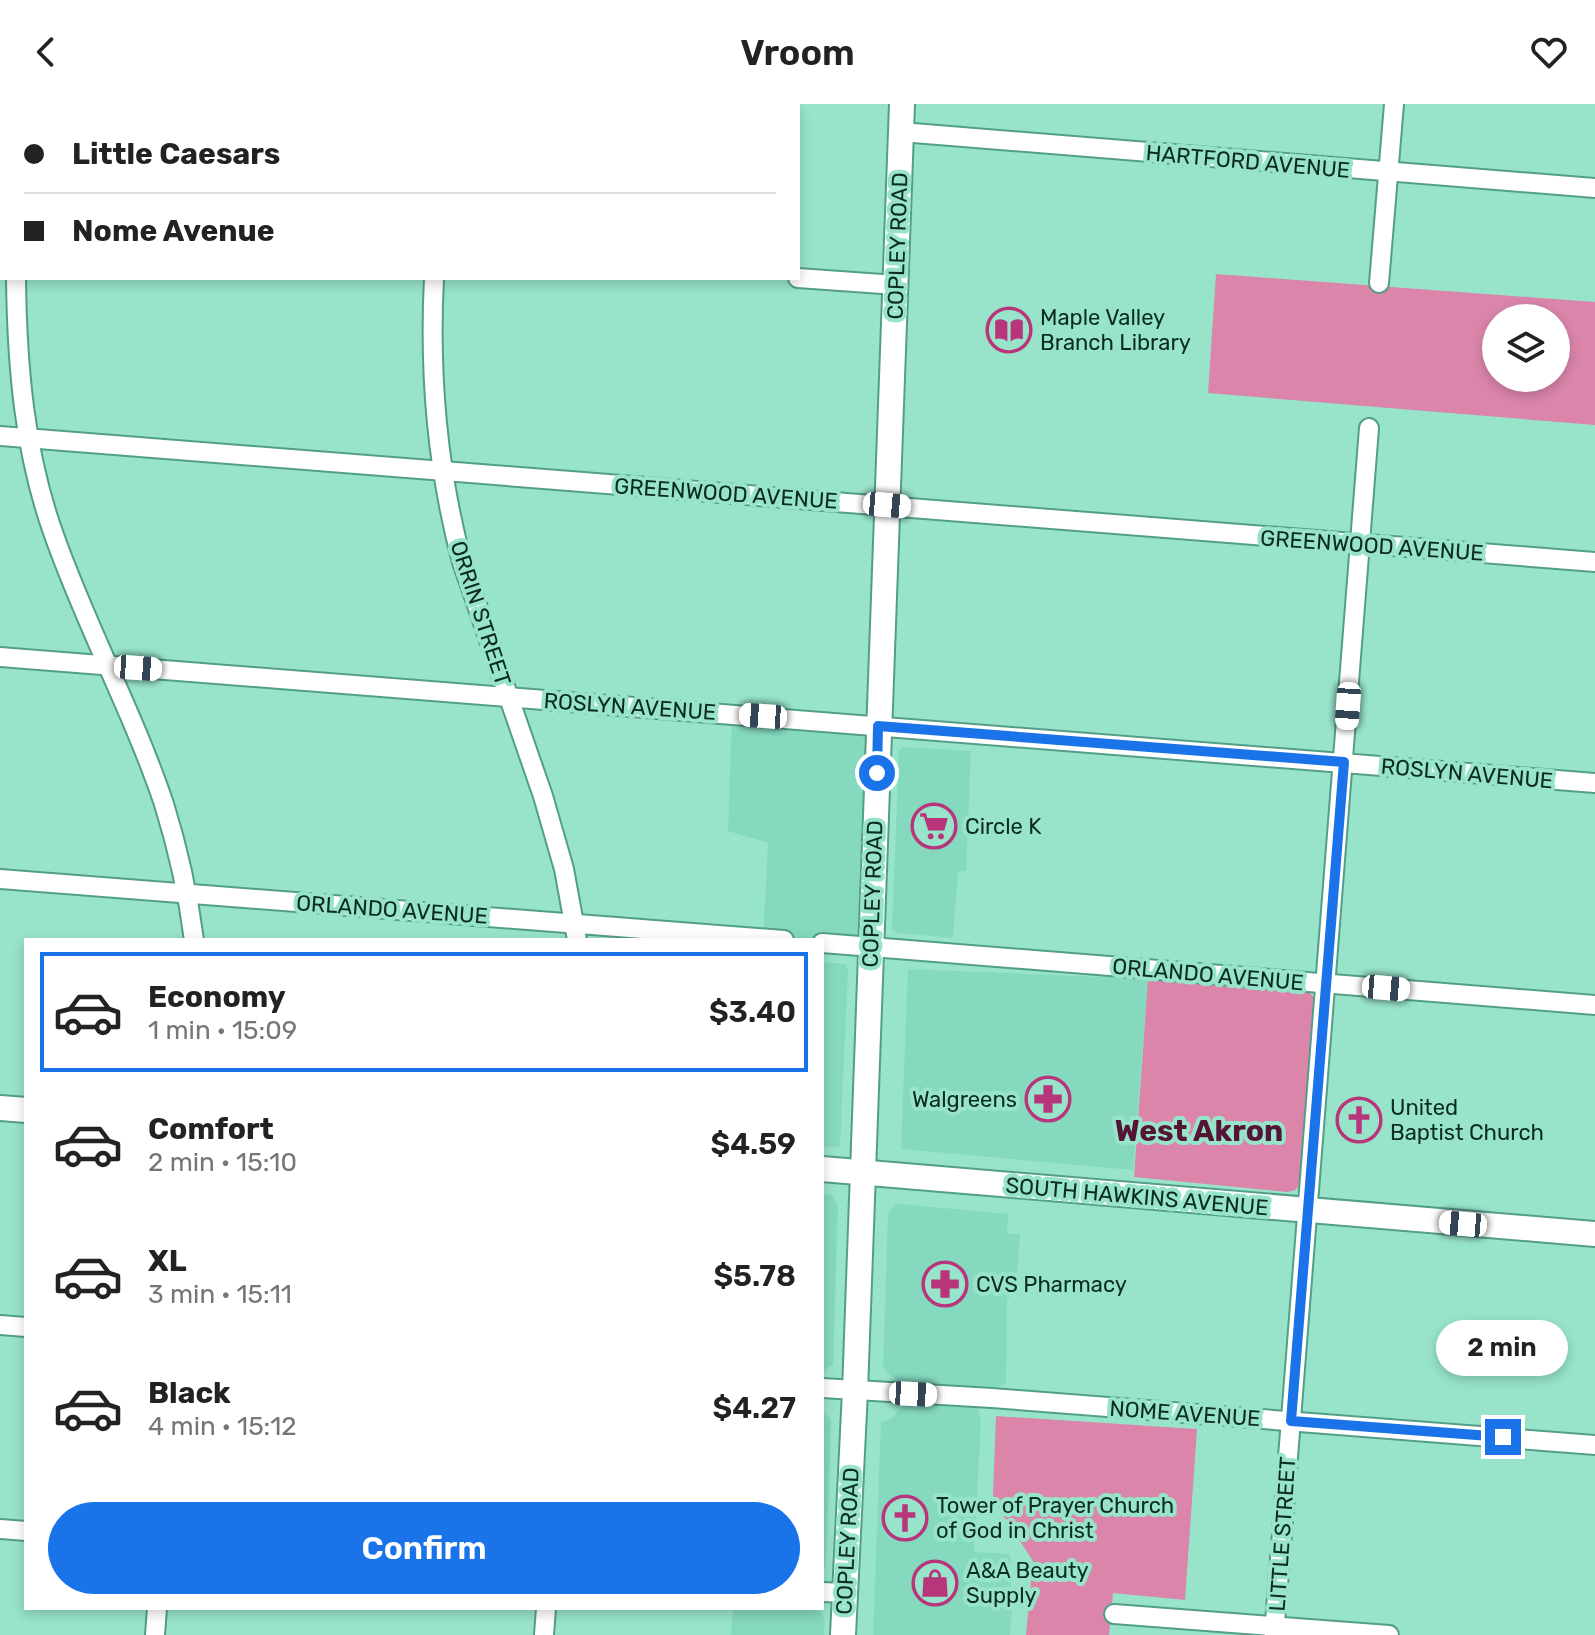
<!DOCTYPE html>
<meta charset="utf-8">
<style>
:root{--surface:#fff;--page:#f2f2f2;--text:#222;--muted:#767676;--line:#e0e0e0;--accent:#1a73e8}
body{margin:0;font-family:Rubik,sans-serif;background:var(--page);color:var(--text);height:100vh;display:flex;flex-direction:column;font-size:30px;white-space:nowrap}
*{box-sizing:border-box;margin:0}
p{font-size:26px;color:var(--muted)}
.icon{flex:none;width:44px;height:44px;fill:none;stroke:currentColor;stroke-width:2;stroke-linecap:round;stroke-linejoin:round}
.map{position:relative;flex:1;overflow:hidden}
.panel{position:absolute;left:24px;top:834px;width:800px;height:672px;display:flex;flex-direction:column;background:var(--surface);border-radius:0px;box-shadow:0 4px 12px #0003}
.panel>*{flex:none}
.guide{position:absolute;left:0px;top:0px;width:800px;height:176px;box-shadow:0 4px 12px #0003;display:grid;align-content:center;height:176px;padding:0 24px;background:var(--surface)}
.tools{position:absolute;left:1482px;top:200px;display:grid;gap:16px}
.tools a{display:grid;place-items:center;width:88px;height:88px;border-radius:50%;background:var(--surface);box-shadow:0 4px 12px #0003;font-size:40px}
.end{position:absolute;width:36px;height:36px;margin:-18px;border:10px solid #1a73e8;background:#fff;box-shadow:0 0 0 4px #fff}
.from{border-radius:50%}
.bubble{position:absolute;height:56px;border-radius:28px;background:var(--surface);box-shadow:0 4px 12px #0003;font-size:26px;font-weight:600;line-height:56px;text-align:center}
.car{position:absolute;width:24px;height:48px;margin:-24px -12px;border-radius:10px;box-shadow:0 0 6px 2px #0007;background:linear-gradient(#fff 24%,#345 0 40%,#fff 0 76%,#345 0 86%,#fff 0)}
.guide b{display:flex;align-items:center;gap:28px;height:76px;font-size:30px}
.guide b+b{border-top:2px solid var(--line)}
.guide i{width:20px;height:20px;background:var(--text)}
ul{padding:14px 0 0;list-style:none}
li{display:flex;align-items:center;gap:24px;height:120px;margin:0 16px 12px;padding:0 8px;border:4px solid transparent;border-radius:0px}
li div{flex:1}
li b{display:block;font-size:30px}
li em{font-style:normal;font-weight:600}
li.current{border-color:var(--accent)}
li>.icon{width:72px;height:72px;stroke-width:1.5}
.button{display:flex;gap:16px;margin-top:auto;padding:16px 24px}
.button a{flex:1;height:92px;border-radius:48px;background:var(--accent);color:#fff;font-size:32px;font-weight:600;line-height:92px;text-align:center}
header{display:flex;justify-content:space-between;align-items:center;height:104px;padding:0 24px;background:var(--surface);font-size:36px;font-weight:600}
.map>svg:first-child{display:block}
</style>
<header><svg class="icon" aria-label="back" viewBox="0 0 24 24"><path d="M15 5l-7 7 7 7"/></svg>Vroom<svg class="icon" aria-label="heart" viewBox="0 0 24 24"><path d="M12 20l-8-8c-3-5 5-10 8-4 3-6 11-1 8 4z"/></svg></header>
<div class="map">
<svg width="1595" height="1531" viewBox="0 0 1595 1531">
<rect width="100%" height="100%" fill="#98e4cb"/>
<!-- built -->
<g fill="#85d9bf">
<polygon points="732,610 878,622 871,843 822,836 763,834 768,739 728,727"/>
<polygon points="902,643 971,647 966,767 958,767 953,834 899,829 892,826 899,647"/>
<polygon points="822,858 845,860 848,866 840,1042 837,1043 822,1042"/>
<polygon points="908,865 1148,875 1133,1066 901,1045"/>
<polygon points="822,1090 832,1091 838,1102 833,1261 822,1267"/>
<polygon points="900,1100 1008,1110 1007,1130 1020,1130 1016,1190 1007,1194 1006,1279 991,1286 904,1283 883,1264 888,1110 894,1101"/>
<polygon points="903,1301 978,1303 981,1318 974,1448 1010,1450 1012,1503 1010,1531 873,1531 881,1318 891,1315"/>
<polygon points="822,1307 831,1315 826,1462 822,1466"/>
<polygon points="733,1504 815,1506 822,1509 825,1517 824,1531 731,1531"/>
</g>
<!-- green -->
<g fill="#db85ab" fill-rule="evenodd">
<path d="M1216 170 1595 198V321L1208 289ZM1496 214H1556V274H1496Z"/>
<polygon points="1148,875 1308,886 1316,897 1300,1081 1295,1086 1288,1088 1134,1073"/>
<polygon points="996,1312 1197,1325 1185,1496 1113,1489 1109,1531 1026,1531 1033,1457 1001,1408 993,1391"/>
</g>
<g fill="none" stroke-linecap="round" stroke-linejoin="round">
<!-- street casing -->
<g stroke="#539e88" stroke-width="22">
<g id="street">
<polyline points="29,2 29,0"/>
<polyline points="448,2 448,0"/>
<polyline points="901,28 1595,84"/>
<polyline points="0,112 2,112"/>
<path d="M16 174C17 261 24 348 54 431 86 522 133 608 164 700 178 745 188 790 194 836"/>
<path d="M434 174C429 271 437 365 462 458L543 692 564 765 577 836"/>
<polyline points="798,174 896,181"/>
<polyline points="1379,179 1394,0"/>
<polyline points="0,332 1595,458"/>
<polyline points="0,553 1595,679"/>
<polyline points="0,775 784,836"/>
<polyline points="822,839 1595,901"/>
<polyline points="0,1221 26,1223"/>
<polyline points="822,1284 992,1294 1595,1341"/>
<polyline points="0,1425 26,1427"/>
<polyline points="822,1488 845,1489"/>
<polyline points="1114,1510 1389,1531"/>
<polyline points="155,1531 157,1504"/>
<polyline points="544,1531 546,1504"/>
<polyline points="1274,1531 1369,324"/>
</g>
</g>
<!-- secondary casing -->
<g stroke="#539e88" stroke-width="28">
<g id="secondary">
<polyline points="0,1004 26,1006"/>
<polyline points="822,1065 1595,1130"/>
<polyline points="843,1531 855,1287 902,0"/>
</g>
</g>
<!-- street -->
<use href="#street" stroke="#fff" stroke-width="18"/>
<!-- secondary -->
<use href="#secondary" stroke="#fff" stroke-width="24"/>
</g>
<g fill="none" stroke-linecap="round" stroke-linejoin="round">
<!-- route -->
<polyline stroke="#1a73e8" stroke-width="10" points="877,669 878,622 1344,658 1291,1317 1503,1333"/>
</g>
<!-- icons -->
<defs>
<g id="library-ring" transform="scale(2.3)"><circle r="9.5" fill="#98e4cb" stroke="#b8347b" stroke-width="1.5"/><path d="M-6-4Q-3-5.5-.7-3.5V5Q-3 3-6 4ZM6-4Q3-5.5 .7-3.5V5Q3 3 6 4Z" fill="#b8347b"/></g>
<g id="supermarket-ring" transform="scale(2.3)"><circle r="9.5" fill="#98e4cb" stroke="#b8347b" stroke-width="1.5"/><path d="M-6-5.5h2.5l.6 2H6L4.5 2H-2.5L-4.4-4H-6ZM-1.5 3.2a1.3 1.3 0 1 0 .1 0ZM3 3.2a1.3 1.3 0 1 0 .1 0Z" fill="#b8347b"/></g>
<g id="pharmacy-ring" transform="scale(2.3)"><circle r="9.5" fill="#98e4cb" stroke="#b8347b" stroke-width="1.5"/><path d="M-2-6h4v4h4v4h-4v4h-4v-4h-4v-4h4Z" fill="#b8347b"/></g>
<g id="church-ring" transform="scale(2.3)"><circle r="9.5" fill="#98e4cb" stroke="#b8347b" stroke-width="1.5"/><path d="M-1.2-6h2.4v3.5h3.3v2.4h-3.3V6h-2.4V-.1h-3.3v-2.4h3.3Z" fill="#b8347b"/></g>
<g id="shop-ring" transform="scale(2.3)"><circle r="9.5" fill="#98e4cb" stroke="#b8347b" stroke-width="1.5"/><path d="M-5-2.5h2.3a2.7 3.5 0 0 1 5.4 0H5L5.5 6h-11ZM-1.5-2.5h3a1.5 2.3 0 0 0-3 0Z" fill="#b8347b"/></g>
</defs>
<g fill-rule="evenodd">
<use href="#library-ring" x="1009" y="226"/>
<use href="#supermarket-ring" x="934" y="722"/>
<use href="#pharmacy-ring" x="1048" y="995"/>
<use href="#church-ring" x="1359" y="1016"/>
<use href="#pharmacy-ring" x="945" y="1180"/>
<use href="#church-ring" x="905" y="1414"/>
<use href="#shop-ring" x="935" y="1479"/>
</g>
<g text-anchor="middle" stroke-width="8" stroke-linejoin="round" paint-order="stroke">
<!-- street labels -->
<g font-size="22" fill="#0b2b23" stroke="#98e4cb">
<text transform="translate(1248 57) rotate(5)" y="8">HARTFORD AVENUE</text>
<text transform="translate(897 142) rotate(-88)" y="8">COPLEY ROAD</text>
<text transform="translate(726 389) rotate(4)" y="8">GREENWOOD AVENUE</text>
<text transform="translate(1372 441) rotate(4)" y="8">GREENWOOD AVENUE</text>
<text transform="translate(481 509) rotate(72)" y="8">ORRIN STREET</text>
<text transform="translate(630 602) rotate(4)" y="8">ROSLYN AVENUE</text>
<text transform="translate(1467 669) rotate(5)" y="8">ROSLYN AVENUE</text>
<text transform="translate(872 790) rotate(-88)" y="8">COPLEY ROAD</text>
<text transform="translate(392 805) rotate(4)" y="8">ORLANDO AVENUE</text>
<text transform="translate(1208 870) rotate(5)" y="8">ORLANDO AVENUE</text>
<text transform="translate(1137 1092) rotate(5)" y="8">SOUTH HAWKINS AVENUE</text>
<text transform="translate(1185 1309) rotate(4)" y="8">NOME AVENUE</text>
<text transform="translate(1282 1430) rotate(-86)" y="8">LITTLE STREET</text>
<text transform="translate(847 1437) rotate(-87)" y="8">COPLEY ROAD</text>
</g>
<!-- poi labels -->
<g font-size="22" fill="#0b2b23" stroke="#98e4cb" text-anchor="start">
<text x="1040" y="221">Maple Valley<tspan x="1040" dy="25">Branch Library</tspan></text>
<text x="965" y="730">Circle K</text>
<text x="1017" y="1003" text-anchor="end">Walgreens</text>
<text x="1390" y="1011">United<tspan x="1390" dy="25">Baptist Church</tspan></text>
<text x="976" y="1188">CVS Pharmacy</text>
<text x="936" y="1409">Tower of Prayer Church<tspan x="936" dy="25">of God in Christ</tspan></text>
<text x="966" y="1474">A&amp;A Beauty<tspan x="966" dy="25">Supply</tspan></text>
</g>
<!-- district labels -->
<g font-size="30" font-weight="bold" fill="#541436" stroke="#98e4cb">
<text x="1199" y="1037">West Akron</text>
</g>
</g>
</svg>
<div class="tools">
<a><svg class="icon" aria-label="layers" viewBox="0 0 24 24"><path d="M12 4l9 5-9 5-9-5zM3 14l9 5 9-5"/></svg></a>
</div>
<i class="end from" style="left:877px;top:669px"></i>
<i class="end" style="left:1503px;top:1333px"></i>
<div class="bubble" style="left:1436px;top:1216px;width:132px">2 min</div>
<i class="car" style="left:887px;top:401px;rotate:95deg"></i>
<i class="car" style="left:138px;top:564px;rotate:94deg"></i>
<i class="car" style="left:1348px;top:602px;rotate:184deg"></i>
<i class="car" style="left:763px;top:612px;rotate:274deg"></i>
<i class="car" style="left:1386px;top:884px;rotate:95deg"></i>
<i class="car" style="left:1463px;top:1120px;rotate:275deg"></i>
<i class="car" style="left:913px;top:1290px;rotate:93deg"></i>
<div class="guide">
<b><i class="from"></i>Little Caesars</b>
<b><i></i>Nome Avenue</b>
</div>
<section class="panel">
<ul>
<li class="current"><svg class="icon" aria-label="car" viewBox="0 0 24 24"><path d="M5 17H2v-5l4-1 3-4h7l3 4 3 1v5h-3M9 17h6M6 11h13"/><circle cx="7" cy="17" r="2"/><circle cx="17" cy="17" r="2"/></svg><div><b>Economy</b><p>1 min · 15:09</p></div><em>$3.40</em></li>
<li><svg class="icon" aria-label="car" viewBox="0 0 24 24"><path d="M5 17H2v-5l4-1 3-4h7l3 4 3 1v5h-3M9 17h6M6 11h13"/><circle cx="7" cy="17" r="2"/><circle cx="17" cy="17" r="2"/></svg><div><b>Comfort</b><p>2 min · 15:10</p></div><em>$4.59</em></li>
<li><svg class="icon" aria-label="car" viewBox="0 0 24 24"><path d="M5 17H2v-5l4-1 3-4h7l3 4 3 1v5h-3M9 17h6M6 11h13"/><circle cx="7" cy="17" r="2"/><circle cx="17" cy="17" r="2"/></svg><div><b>XL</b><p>3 min · 15:11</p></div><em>$5.78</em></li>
<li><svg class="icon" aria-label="car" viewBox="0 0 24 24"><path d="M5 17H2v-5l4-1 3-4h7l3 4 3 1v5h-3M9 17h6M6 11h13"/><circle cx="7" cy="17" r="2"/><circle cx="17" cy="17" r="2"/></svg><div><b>Black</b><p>4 min · 15:12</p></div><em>$4.27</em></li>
</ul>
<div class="button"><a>Confirm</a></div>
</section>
</div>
